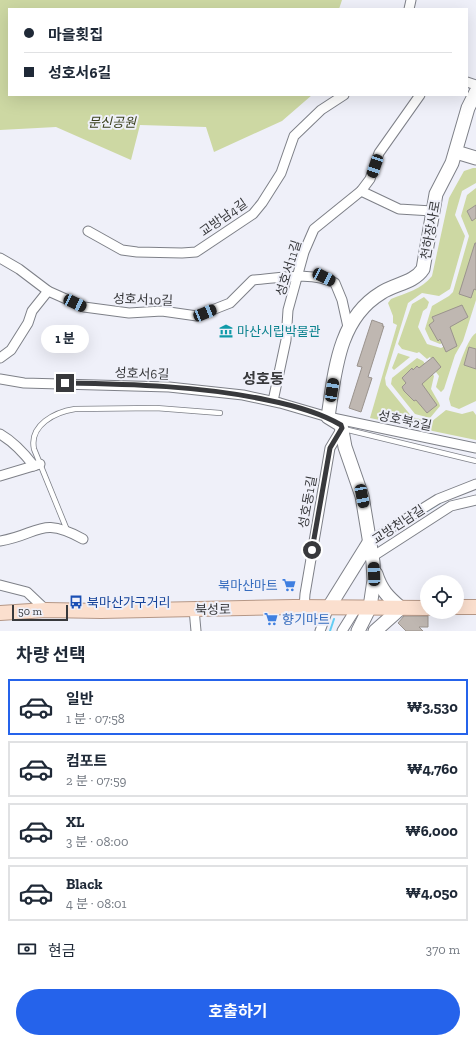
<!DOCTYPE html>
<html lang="ko">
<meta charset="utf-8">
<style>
:root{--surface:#fff;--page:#f6f6f7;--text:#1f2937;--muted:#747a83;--line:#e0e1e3;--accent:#2563eb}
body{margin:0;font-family:"Zilla Slab","Noto Sans KR",serif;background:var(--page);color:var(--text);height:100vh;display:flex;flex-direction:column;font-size:15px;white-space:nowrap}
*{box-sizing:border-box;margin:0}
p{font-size:13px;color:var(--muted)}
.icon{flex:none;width:22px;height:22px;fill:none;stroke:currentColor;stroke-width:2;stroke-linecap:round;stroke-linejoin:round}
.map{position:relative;height:631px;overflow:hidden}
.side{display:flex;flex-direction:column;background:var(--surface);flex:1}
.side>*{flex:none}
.hud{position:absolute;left:8px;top:8px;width:460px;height:88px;border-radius:0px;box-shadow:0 4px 16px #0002;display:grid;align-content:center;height:88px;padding:0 16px;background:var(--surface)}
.controls{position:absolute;left:420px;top:575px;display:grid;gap:8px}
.controls a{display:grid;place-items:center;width:44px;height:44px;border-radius:50%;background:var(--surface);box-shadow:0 4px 16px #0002;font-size:20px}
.scale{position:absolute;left:12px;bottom:10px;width:56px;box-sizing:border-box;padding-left:4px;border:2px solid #38393c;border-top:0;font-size:11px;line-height:14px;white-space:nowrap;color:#38393c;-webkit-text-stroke:3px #eff0f9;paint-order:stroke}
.end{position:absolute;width:18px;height:18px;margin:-9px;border:5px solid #38393c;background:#fff;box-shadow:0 0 0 2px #fff}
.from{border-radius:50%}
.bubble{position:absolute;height:28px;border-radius:14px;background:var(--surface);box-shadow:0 4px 16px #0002;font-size:13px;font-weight:700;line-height:28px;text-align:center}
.car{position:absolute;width:12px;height:24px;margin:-12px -6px;border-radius:5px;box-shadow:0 0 3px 1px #0007;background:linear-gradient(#222 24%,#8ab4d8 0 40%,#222 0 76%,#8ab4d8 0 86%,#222 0)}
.hud b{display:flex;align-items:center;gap:14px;height:38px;font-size:15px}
.hud b+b{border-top:1px solid var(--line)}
.hud i{width:10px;height:10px;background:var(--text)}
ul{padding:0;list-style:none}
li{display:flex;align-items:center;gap:12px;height:56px;margin:0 8px 6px;padding:0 8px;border:2px solid var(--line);border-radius:0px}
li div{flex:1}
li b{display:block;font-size:15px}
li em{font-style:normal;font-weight:700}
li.on{border-color:var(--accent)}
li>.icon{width:36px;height:36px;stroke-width:1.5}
h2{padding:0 16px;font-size:18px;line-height:48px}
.pay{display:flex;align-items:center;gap:10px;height:44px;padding:0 16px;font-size:15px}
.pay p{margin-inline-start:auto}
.cta{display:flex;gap:8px;margin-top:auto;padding:8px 16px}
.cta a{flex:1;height:46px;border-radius:24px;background:var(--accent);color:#fff;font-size:16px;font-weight:700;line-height:46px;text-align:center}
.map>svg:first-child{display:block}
</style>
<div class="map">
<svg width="476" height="631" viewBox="0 0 476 631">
<rect width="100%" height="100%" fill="#eff0f9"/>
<!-- green -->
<g fill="#cdd8a3">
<polygon points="0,0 342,0 339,9 9,9 9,95 312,95 282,121 214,152 206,127 140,125 131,160 56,127 0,130"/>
<path d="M473 168H476V183L462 191 455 215 465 236 450 289 439 296 422 293 408 303 385 378 386 385 412 417 431 422 446 410 462 414 473 411 476 415V440L370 418 397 325 393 323V316L388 303 391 299C406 293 422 289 432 276L449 198 464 171Z"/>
<polygon points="476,188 476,300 463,341 455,355 444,389 441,392 436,387 439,376 433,368 436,365 430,357 427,359 419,352 417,353 402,349 398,344 412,304 424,297 429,302 427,308 423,311 418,327 427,344 441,348 445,346 443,343 440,344 430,340 425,329 432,306 449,296 453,292 469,236 461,216 467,195"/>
<path d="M476 333V401L459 409 451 406 449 399C452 387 466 338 476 333Z"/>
<polygon points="398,353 410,357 394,370 392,368"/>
<polygon points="417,358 423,361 434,376 431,389 439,403 440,406 430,418 415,414 391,384 392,378"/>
</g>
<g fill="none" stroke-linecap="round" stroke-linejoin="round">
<!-- stream -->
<g stroke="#62cdf4" stroke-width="2">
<polyline points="427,511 443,501"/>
<polyline points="376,544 382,538"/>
<polyline points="330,631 334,619"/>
</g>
</g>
<!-- building -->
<g fill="#bfb7b1" stroke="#9a938d">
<polygon points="476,205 476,218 472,221 467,211"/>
<polygon points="475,243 476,243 476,290 474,289 471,298 459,294"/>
<polygon points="462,305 468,317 450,327 457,346 446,352 440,339 438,341 429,325 434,321 432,317"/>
<polygon points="372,320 383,324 382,326 384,326 368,377 372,378 361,412 349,408 362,367 357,366"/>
<polygon points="469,347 476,349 476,369 464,365"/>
<polygon points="433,357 441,367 422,384 437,405 427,413 416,400 414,401 404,391 402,387 406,383 402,378 412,368 413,370 417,366 419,368"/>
<polygon points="404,616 428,616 428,627 419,627 423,631 406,631 398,623"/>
</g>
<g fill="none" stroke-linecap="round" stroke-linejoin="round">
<!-- service casing -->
<g stroke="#7e8088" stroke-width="6">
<g id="service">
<polyline points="344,429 476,461"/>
<path d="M67 530 34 449C29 425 55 412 75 409L156 408 220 413"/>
</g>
</g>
<!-- minor casing -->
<g stroke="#7e8088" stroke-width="11">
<g id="minor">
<polyline points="409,9 411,0"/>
<polyline points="467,82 476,85"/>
<polyline points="361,191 399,209 432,211"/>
<polyline points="88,231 122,250 137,252 182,253 196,252 253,214 262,203 281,173 294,136 321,110 344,95"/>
<path d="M0 258 19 269 48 291 84 307 129 313 162 311 197 316 230 303 253 280C280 278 311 271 335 283L342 300 348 327"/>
<polyline points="0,358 11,350 28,323 32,311 48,291"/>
<polyline points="0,379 24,383 169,387 243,395 280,403 328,417 476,448"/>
<polyline points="273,401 286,340 288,310 304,252 314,229 361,191 370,179 379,153 420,95"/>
<path d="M0 434C14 442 24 453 34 466"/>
<polyline points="0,476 40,464"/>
<path d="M0 541C39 535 40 515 83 539"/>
<polyline points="370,541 438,499 476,484"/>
<polyline points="372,557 451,506 476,500"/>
<polyline points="0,585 27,592 46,610"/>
<polyline points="304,608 305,594 330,448 342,428"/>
<polyline points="194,609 196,631"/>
<polyline points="320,631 329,607"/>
<polyline points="342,631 357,607"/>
</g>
</g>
<!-- secondary casing -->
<g stroke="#7e8088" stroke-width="15">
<g id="secondary">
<polyline points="456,152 476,158"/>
<polyline points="329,607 370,541"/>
<path d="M358 631 370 607 374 580 373 562 362 496 345 447 341 425 328 417C335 372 338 319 381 293 394 284 414 283 423 269L436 194 452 163 468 108 476 92"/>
<path d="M375 631 401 608C388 597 381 590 376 574"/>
</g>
</g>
<!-- primary casing -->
<g stroke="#b59786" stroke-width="16">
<g id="primary">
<polyline points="457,607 476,607"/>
<polyline points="0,613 46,610 101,611 294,607 427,608"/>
</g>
</g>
<!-- service -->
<use href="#service" stroke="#fff" stroke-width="4.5"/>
<!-- minor -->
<use href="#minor" stroke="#fff" stroke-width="9"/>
<!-- secondary -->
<use href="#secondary" stroke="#fff" stroke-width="13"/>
<!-- primary -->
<use href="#primary" stroke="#fbdfce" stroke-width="14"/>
</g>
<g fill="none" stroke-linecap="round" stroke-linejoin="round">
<!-- route -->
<path stroke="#38393c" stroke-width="5" d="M65 383C132 384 201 386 267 400 292 405 319 412 341 425L342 428 330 448 312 550"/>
</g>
<!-- icons -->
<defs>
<g id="museum-bare" transform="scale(1.08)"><path d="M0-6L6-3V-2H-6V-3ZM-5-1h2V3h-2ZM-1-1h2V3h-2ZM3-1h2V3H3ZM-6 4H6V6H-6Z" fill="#0f9aa8" stroke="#eff0f9" stroke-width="2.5" paint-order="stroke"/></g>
<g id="supermarket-bare" transform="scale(1.08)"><path d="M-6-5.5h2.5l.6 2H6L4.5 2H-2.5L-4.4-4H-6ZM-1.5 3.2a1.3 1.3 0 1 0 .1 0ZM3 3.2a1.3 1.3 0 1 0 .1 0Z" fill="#3f7fe0" stroke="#eff0f9" stroke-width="2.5" paint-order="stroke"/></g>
<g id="bus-bare" transform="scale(1.08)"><path d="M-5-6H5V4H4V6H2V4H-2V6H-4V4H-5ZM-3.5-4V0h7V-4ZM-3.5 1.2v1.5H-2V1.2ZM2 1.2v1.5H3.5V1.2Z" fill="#1a4fb4" stroke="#eff0f9" stroke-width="2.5" paint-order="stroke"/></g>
</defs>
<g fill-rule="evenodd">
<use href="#museum-bare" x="226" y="331"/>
<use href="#supermarket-bare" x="289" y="585"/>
<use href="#bus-bare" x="76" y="602"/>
<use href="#supermarket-bare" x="271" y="619"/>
</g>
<g text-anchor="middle" stroke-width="4" stroke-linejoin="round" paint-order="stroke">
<!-- park labels -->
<g font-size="13" font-style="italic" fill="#393f1b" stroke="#eff0f9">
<text x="112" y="127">문신공원</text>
</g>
<!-- street labels -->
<g font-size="13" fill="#38393c" stroke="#eff0f9">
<text transform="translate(223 217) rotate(-35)" y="5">교방남4길</text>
<text transform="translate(430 230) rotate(-80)" y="5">천하장사로</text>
<text transform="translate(288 268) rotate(-73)" y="5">성호서11길</text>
<text transform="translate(143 299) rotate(2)" y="5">성호서10길</text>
<text transform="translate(142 373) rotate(2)" y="5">성호서6길</text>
<text transform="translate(405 420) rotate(12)" y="5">성호북2길</text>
<text transform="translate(307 502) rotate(-80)" y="5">성호동1길</text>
<text transform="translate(398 524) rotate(-33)" y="5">교방천남길</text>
<text transform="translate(213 609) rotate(-1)" y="5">북성로</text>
</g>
<!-- culture labels -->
<g font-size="13" fill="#0d838f" stroke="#eff0f9" text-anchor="start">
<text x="237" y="336">마산시립박물관</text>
</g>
<!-- shop labels -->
<g font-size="13" fill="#366cbe" stroke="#eff0f9" text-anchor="end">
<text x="278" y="590">북마산마트</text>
<text x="282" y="624" text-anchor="start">향기마트</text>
</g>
<!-- transit labels -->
<g font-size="13" fill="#164399" stroke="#eff0f9" text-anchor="start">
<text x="87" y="607">북마산가구거리</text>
</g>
<!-- quarter labels -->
<g font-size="15" font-weight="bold" fill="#38393c" stroke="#eff0f9">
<text x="263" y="384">성호동</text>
</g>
</g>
</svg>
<div class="controls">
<a><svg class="icon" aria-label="locate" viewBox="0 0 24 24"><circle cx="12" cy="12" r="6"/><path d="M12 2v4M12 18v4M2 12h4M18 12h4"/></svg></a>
</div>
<div class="scale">50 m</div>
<i class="end from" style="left:312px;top:550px"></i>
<i class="end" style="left:65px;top:383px"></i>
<div class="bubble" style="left:41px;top:325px;width:48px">1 분</div>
<i class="car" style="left:375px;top:166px;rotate:199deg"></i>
<i class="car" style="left:324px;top:277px;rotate:116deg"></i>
<i class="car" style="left:75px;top:303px;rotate:115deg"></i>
<i class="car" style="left:205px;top:313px;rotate:68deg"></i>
<i class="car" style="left:332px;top:390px;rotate:9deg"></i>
<i class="car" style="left:362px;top:496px;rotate:169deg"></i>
<i class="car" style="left:374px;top:574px;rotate:358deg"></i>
<div class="hud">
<b><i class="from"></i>마을횟집</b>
<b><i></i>성호서6길</b>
</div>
</div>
<section class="side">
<h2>차량 선택</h2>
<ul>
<li class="on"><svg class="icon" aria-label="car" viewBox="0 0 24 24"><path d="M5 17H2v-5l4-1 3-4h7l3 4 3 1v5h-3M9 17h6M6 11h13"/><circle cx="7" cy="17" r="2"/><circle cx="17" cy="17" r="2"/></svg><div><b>일반</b><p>1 분 · 07:58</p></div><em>₩3,530</em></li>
<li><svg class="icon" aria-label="car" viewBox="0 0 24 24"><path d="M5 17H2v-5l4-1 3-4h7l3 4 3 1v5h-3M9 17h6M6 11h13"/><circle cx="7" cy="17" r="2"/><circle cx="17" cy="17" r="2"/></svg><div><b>컴포트</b><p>2 분 · 07:59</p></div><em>₩4,760</em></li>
<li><svg class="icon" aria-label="car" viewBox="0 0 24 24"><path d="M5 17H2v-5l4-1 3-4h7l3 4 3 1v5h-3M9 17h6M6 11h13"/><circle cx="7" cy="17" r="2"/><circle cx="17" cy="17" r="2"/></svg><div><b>XL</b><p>3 분 · 08:00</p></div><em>₩6,000</em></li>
<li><svg class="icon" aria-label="car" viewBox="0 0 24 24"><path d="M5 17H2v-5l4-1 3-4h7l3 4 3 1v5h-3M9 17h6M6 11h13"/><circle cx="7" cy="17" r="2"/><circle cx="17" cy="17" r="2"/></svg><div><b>Black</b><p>4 분 · 08:01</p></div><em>₩4,050</em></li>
</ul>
<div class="pay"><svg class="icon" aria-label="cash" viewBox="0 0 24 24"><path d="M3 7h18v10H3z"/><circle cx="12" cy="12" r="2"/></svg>현금<p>370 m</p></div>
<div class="cta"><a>호출하기</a></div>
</section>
